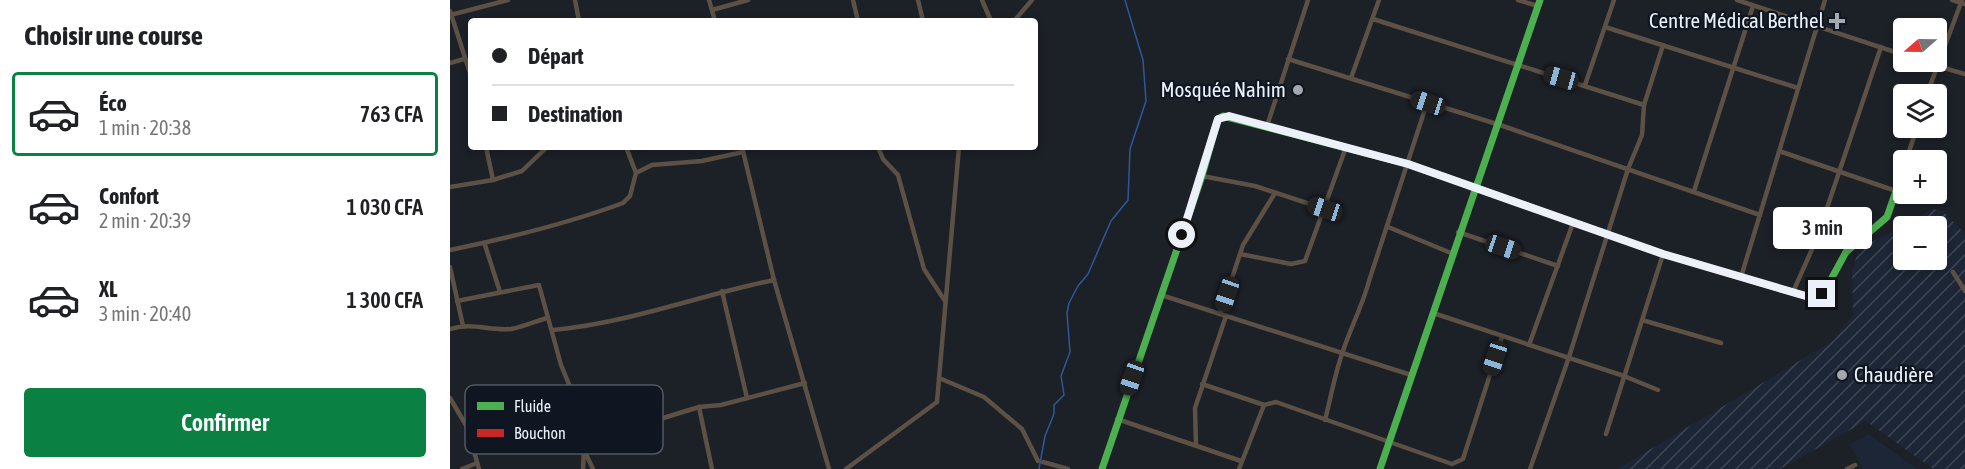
<!DOCTYPE html>
<html lang="fr">
<meta charset="utf-8">
<style>
:root{--surface:#fff;--page:#f2f2f2;--text:#202124;--muted:#757577;--line:#e0e0e0;--accent:#0b8043}
body{margin:0;font-family:"Asap Condensed",sans-serif;background:var(--page);color:var(--text);height:100vh;display:flex;flex-direction:column;font-size:22px;white-space:nowrap}
*{box-sizing:border-box;margin:0}
p{font-size:20px;color:var(--muted)}
.icon{flex:none;width:33px;height:33px;fill:none;stroke:currentColor;stroke-width:2;stroke-linecap:round;stroke-linejoin:round}
.map{position:relative;flex:1;overflow:hidden}
.side{display:flex;flex-direction:column;background:var(--surface);width:450px}
.side>*{flex:none}
.top-card{position:absolute;left:18px;top:18px;width:570px;height:132px;border-radius:6px;box-shadow:0 3px 9px #0003;display:grid;align-content:center;height:132px;padding:0 24px;background:var(--surface)}
.needle{width:39px;rotate:250deg}
.tools{position:absolute;left:1443px;top:18px;display:grid;gap:12px}
.tools a{display:grid;place-items:center;width:54px;height:54px;border-radius:6px;background:var(--surface);box-shadow:0 3px 9px #0003;font-size:30px}
.end{position:absolute;width:27px;height:27px;margin:-14px;border:8px solid #ecf1f9;background:#111;box-shadow:0 0 0 3px #111}
.from{border-radius:50%}
.bubble{position:absolute;height:42px;border-radius:6px;background:var(--surface);box-shadow:0 3px 9px #0003;font-size:20px;font-weight:600;line-height:42px;text-align:center}
.car{position:absolute;width:18px;height:36px;margin:-18px -9px;border-radius:8px;box-shadow:0 0 4px 2px #0007;background:linear-gradient(#222 24%,#8ab4d8 0 40%,#222 0 76%,#8ab4d8 0 86%,#222 0)}
.top-card b{display:flex;align-items:center;gap:21px;height:57px;font-size:22px}
.top-card b+b{border-top:2px solid var(--line)}
.top-card i{width:15px;height:15px;background:var(--text)}
ul{padding:0;list-style:none}
li{display:flex;align-items:center;gap:18px;height:84px;margin:0 12px 9px;padding:0 12px;border:3px solid transparent;border-radius:6px}
li div{flex:1}
li b{display:block;font-size:22px}
li em{font-style:normal;font-weight:600}
li.current{border-color:var(--accent)}
li>.icon{width:54px;height:54px;stroke-width:1.5}
h2{padding:0 24px;font-size:27px;line-height:72px}
.primary-button{display:flex;gap:12px;margin-top:auto;padding:12px 24px}
.primary-button a{flex:1;height:69px;border-radius:6px;background:var(--accent);color:#fff;font-size:24px;font-weight:600;line-height:69px;text-align:center}
main{display:flex;flex:1;min-height:0}
.map>svg:first-child{display:block}
</style>
<main>
<section class="side">
<h2>Choisir une course</h2>
<ul>
<li class="current"><svg class="icon" aria-label="car" viewBox="0 0 24 24"><path d="M5 17H2v-5l4-1 3-4h7l3 4 3 1v5h-3M9 17h6M6 11h13"/><circle cx="7" cy="17" r="2"/><circle cx="17" cy="17" r="2"/></svg><div><b>Éco</b><p>1 min · 20:38</p></div><em>763 CFA</em></li>
<li><svg class="icon" aria-label="car" viewBox="0 0 24 24"><path d="M5 17H2v-5l4-1 3-4h7l3 4 3 1v5h-3M9 17h6M6 11h13"/><circle cx="7" cy="17" r="2"/><circle cx="17" cy="17" r="2"/></svg><div><b>Confort</b><p>2 min · 20:39</p></div><em>1 030 CFA</em></li>
<li><svg class="icon" aria-label="car" viewBox="0 0 24 24"><path d="M5 17H2v-5l4-1 3-4h7l3 4 3 1v5h-3M9 17h6M6 11h13"/><circle cx="7" cy="17" r="2"/><circle cx="17" cy="17" r="2"/></svg><div><b>XL</b><p>3 min · 20:40</p></div><em>1 300 CFA</em></li>
</ul>
<div class="primary-button"><a>Confirmer</a></div>
</section>
<div class="map">
<svg width="1515" height="469" viewBox="0 0 1515 469">
<defs>
<pattern id="industrial-furrows" width="10" height="10" patternUnits="userSpaceOnUse" patternTransform="scale(1.5)"><rect width="10" height="10" fill="#1d2636"/><path d="M-1 1l2-2M0 10L10 0M9 11l2-2" fill="none" stroke="#3e4654"/></pattern>
</defs>
<rect width="100%" height="100%" fill="#1c2027"/>
<!-- built -->
<polygon fill="#1d2636" points="1419,434 1467,469 1413,469 1400,444"/>
<!-- industrial -->
<path fill="url(#industrial-furrows)" fill-rule="evenodd" d="M1483 209 1494 212 1515 234V469H1483L1416 421 1330 469H1167L1383 341 1403 315 1402 272 1407 255 1413 247ZM1454 226H1486V260H1454Z"/>
<g fill="none" stroke-linecap="round" stroke-linejoin="round">
<!-- stream -->
<polyline stroke="#2f579b" stroke-width="1.5" points="589,469 595,436 604,414 604,405 614,395 611,376 620,352 617,313 619,303 628,286 638,274 661,221 678,200 680,149 696,101 693,60 675,0"/>
<!-- street -->
<g stroke="#5c5144" stroke-width="4.5">
<polyline points="125,0 129,21"/>
<polyline points="259,0 265,21"/>
<polyline points="403,0 408,21"/>
<polyline points="468,0 473,21"/>
<polyline points="532,0 541,21"/>
<polyline points="1068,0 1088,6"/>
<polyline points="1287,0 1454,55"/>
<polyline points="1502,0 1515,4"/>
<polyline points="262,10 298,0"/>
<polyline points="0,11 21,76"/>
<polyline points="0,15 58,0"/>
<polyline points="923,19 1194,105"/>
<polyline points="564,21 582,0"/>
<polyline points="1155,27 1348,88"/>
<polyline points="838,59 1050,125 1310,215"/>
<polyline points="1473,62 1515,74"/>
<polyline points="0,63 14,59"/>
<polyline points="901,78 929,0"/>
<polyline points="1135,85 1164,0"/>
<polyline points="1477,94 1512,0"/>
<polyline points="817,126 858,0"/>
<polyline points="36,147 43,180"/>
<polyline points="176,147 186,173"/>
<polyline points="292,147 324,280 379,469"/>
<polyline points="428,147 433,159 448,175 474,269 495,301"/>
<polyline points="1329,151 1446,191 1454,169"/>
<polyline points="1456,160 1467,128"/>
<polyline points="752,176 805,186 875,209"/>
<polyline points="0,187 43,180 72,171 97,147"/>
<polyline points="1244,191 1303,6"/>
<polyline points="938,227 1001,253"/>
<polyline points="1008,232 1108,266"/>
<polyline points="35,245 50,292"/>
<path d="M0 250C59 238 116 224 173 203L180 196 186 173 202 165 252 161 293 152"/>
<polyline points="790,254 841,264 855,261 896,147"/>
<polyline points="0,267 13,326"/>
<polyline points="1503,272 1515,291"/>
<polyline points="1291,277 1375,0"/>
<polyline points="272,291 297,398"/>
<polyline points="1343,292 1367,238 1431,47"/>
<polyline points="711,295 961,375"/>
<polyline points="7,301 89,285 111,365 121,389 134,450 143,469"/>
<polyline points="983,313 1174,376 1208,390"/>
<polyline points="770,314 793,245 825,193"/>
<polyline points="1192,320 1271,343"/>
<path d="M0 329C21 322 39 331 61 329 73 327 86 321 97 318"/>
<path d="M103 330C179 323 250 295 324 280"/>
<polyline points="1079,345 1123,223"/>
<polyline points="489,378 534,397 572,429 588,461"/>
<polyline points="752,384 814,405 826,402 1002,464 1013,459 1052,337"/>
<polyline points="0,398 17,427 29,469"/>
<polyline points="249,407 262,469"/>
<polyline points="667,419 791,461"/>
<path d="M875 420C881 397 885 373 893 351 901 327 913 304 919 281L977 103"/>
<polyline points="1156,434 1213,254"/>
<polyline points="746,446 745,408 776,316"/>
<polyline points="593,462 618,469"/>
<polyline points="12,469 27,463"/>
<polyline points="133,469 134,450 158,435 249,407 271,405 355,383"/>
<polyline points="396,469 487,402 509,147"/>
<polyline points="789,469 814,405"/>
<polyline points="1080,469 1119,357 1178,169 1192,135 1194,105 1213,45"/>
<polyline points="1397,469 1405,465"/>
</g>
<!-- fast -->
<g stroke="#4caf50" stroke-width="7">
<polyline points="1307,282 1366,299 1373,294 1396,252 1437,217 1446,191"/>
<polyline points="652,469 752,176 768,119 773,116 958,164 1083,208"/>
<polyline points="930,469 1090,0"/>
</g>
<!-- jam -->
<polyline stroke="#c62828" stroke-width="7" points="1083,208 1213,254 1307,282"/>
</g>
<g fill="none" stroke-linecap="round" stroke-linejoin="round">
<!-- route -->
<polyline stroke="#ecf1f9" stroke-width="8" points="732,235 768,119 779,116 958,164 1213,254 1366,299 1372,294"/>
</g>
<!-- markers -->
<g fill="#a3a8b0" stroke="#0f1621" stroke-width="2">
<path d="M1384 12h6v6h6v6h-6v6h-6v-6h-6v-6h6z"/>
<circle cx="848" cy="90" r="6"/>
<circle cx="1392" cy="375" r="6"/>
</g>
<g text-anchor="middle" stroke-width="4.5" stroke-linejoin="round" paint-order="stroke">
<!-- poi labels -->
<g font-size="21" fill="#ecf1f9" stroke="#0f1621" text-anchor="end">
<text x="1374" y="28">Centre Médical Berthel</text>
<text x="836" y="97">Mosquée Nahim</text>
<text x="1404" y="382" text-anchor="start">Chaudière</text>
</g>
</g>
<!-- legend -->
<rect x="15" y="385" width="198" height="69" rx="9" fill="#0f1621" stroke="#515862" stroke-width="1.5"/>
<rect x="27" y="402" width="27" height="8" fill="#4caf50"/>
<rect x="27" y="429" width="27" height="8" fill="#c62828"/>
<g font-size="16" fill="#ecf1f9">
<text x="64" y="412">Fluide</text>
<text x="64" y="439">Bouchon</text>
</g>
</svg>
<div class="tools">
<a><svg class="needle" viewBox="-14 -14 28 28"><path d="M0-13l5 13h-10z" fill="#e53935"/><path d="M0 13l5-13h-10z" fill="#757577"/></svg></a>
<a><svg class="icon" aria-label="layers" viewBox="0 0 24 24"><path d="M12 4l9 5-9 5-9-5zM3 14l9 5 9-5"/></svg></a>
<a>+</a>
<a>−</a>
</div>
<i class="end from" style="left:732px;top:235px"></i>
<i class="end" style="left:1372px;top:294px"></i>
<div class="bubble" style="left:1323px;top:207px;width:99px">3 min</div>
<i class="car" style="left:1111px;top:78px;rotate:286deg"></i>
<i class="car" style="left:978px;top:103px;rotate:288deg"></i>
<i class="car" style="left:875px;top:209px;rotate:288deg"></i>
<i class="car" style="left:1053px;top:247px;rotate:109deg"></i>
<i class="car" style="left:777px;top:294px;rotate:199deg"></i>
<i class="car" style="left:1045px;top:358px;rotate:198deg"></i>
<i class="car" style="left:682px;top:378px;rotate:199deg"></i>
<div class="top-card">
<b><i class="from"></i>Départ</b>
<b><i></i>Destination</b>
</div>
</div>
</main>
